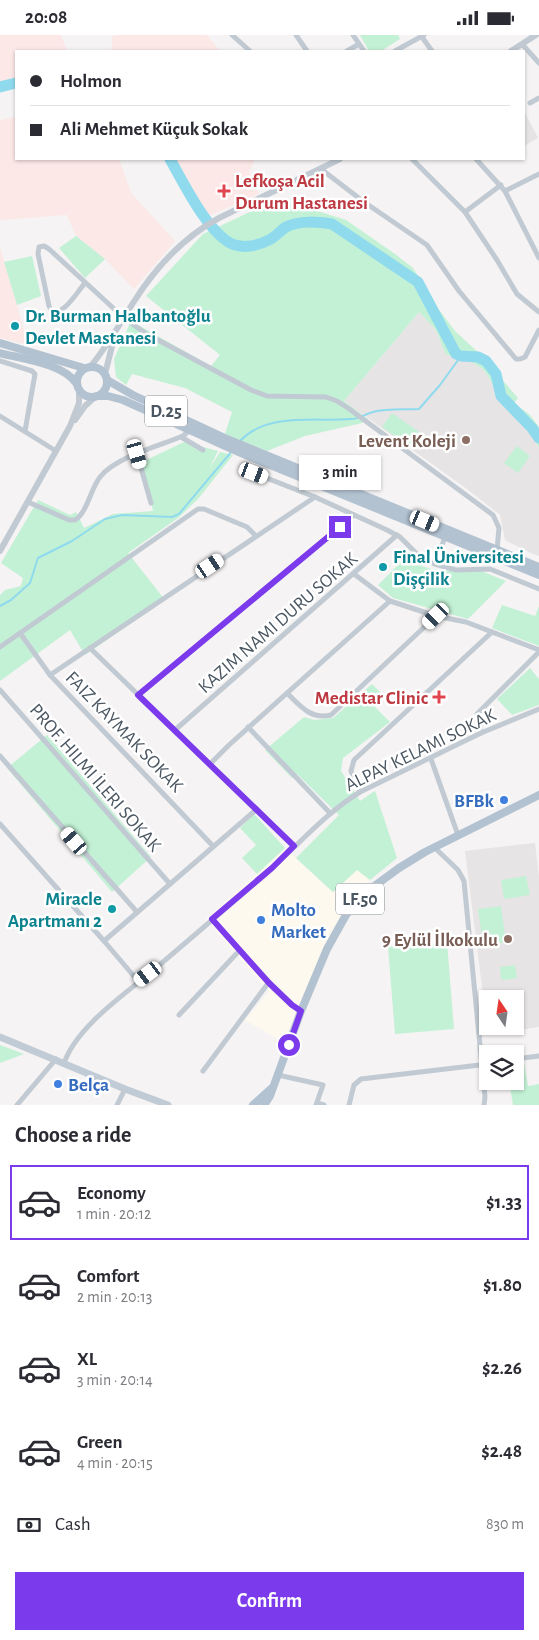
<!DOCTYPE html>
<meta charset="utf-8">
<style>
:root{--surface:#fff;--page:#f2f2f3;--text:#2b2b33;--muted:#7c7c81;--line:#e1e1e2;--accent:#7c3aed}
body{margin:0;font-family:"Alegreya Sans",sans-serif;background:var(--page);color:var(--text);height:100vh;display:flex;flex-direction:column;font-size:19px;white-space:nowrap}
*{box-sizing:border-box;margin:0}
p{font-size:16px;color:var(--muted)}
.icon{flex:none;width:28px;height:28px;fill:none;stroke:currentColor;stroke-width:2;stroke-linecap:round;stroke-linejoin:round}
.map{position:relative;height:1070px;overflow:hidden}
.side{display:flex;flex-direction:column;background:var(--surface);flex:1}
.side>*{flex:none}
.top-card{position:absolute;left:15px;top:15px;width:510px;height:110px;border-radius:0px;box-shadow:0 1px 4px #0004;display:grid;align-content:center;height:110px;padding:0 15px;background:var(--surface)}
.needle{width:32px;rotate:347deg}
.controls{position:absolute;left:479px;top:955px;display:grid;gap:10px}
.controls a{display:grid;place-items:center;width:45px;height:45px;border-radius:0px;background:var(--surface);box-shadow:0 1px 4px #0004;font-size:25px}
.end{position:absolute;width:22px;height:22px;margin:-11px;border:6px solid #7c3aed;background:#fff;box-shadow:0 0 0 2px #fff}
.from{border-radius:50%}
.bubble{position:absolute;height:35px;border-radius:0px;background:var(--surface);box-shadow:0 1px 4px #0004;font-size:16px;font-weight:700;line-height:35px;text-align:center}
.car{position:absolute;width:15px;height:30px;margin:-15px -8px;border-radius:6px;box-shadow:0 0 4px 1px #0007;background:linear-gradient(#fff 24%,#345 0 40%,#fff 0 76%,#345 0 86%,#fff 0)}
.top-card b{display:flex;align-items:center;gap:18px;height:48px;font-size:19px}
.top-card b+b{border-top:1px solid var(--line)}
.top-card i{width:12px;height:12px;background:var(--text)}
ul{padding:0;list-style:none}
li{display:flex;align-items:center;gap:15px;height:75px;margin:0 10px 8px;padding:0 5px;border:2px solid transparent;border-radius:0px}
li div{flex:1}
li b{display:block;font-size:19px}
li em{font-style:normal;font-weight:700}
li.current{border-color:var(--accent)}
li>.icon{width:45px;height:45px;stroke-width:1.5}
h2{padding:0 15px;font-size:22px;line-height:60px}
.pay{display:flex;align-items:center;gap:12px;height:55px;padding:0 15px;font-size:19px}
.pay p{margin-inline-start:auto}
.cta{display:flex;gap:10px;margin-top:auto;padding:10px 15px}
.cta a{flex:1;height:58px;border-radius:0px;background:var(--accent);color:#fff;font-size:20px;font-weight:700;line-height:58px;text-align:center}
.status{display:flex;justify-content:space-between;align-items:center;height:35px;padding:0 25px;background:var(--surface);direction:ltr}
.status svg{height:14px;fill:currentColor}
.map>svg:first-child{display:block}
</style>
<div class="status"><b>20:08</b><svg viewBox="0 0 49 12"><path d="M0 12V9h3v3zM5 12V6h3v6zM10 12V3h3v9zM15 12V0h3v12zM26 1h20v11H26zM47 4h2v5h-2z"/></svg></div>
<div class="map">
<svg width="539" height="1070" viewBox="0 0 539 1070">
<rect width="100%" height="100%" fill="#f5f3f3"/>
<!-- commercial -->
<polygon fill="#fdf9ef" points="285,813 332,857 358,835 370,845 346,873 331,897 293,986 282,1007 245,985 269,957 206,884"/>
<!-- education -->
<g fill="#e6e4e5" fill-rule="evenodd">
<polygon points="524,76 538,103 524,111"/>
<polygon points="419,277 436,295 445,318 454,323 469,325 484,335 494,351 498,365 519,383 530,397 539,413 539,521 531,518 505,505 500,480 467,454 344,366"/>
<path d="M535 808 539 843V992L488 1000 465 816ZM488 964H515V991H488Z"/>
</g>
<!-- medical -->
<g fill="#fce8e6">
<polygon points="0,0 61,0 67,16 16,16 16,50 0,54"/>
<polygon points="115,0 207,0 220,16 109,16 112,13 112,2"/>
<polygon points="16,82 16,124 119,124 131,158 175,206 134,254 105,224 76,201 67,180 0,185 0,85"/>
<polygon points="172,124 255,124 249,137 259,159 206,182"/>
<polygon points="0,213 17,270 28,310 0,303"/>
</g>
<!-- green -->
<g fill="#c3f1d5">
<polygon points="360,0 398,0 400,4 381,16 369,16"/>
<polygon points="271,167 295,169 346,185 395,219 413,233 437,272 455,296 481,320 518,363 514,368 530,380 539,392 539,413 530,397 519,383 498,365 494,351 484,335 469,325 454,323 445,318 436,295 419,277 344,366 368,384 362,388 305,401 267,416 225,399 232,377 185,353 132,339 126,350 116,342 114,324 131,286 211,331 220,320 146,261 203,199"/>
<polygon points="76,201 105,224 85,243 59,213"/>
<polygon points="32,221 41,261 17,270 4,227"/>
<polygon points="392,378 422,399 412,413 382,392"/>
<polygon points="184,407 218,416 209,434 220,417 233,420 198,464 178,483 128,518 165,565 85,620 70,595 0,646 0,560 5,555 21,551 23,543 1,528 38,465 70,480 76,477 84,493 113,479 153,476 142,427"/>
<polygon points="517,411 530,421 518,438 504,428"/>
<polygon points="408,520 422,531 431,534 464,537 481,536 506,546 468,584 393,563 378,550"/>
<polygon points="502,570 535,581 539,571 539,611 492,593"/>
<polygon points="530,633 539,644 539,670 512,680 497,664"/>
<polygon points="372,649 383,660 375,672 390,687 343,723 341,736 360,766 375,756 397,823 370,845 357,835 333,857 296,823 339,780 297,739 292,743 265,715 304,682 314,685 333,683"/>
<polygon points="47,700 151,822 112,857 7,733"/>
<polygon points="254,779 285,813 257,839 242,823 256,810 240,793"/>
<polygon points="526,841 530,860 504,864 501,845"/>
<polygon points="501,871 506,907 483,910 478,874"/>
<polygon points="447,907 454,994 395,999 388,912"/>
<polygon points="515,930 517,943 504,945 501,944 500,932"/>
<polygon points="0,1010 24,1019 0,1028"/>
<polygon points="524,1028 528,1051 539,1049 539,1070 513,1070 509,1046 515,1046 515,1030"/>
</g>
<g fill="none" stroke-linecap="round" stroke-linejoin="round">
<!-- stream -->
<g stroke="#90daee" stroke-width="2">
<path d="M240 406C267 377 315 387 351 384 359 384 365 379 373 377 387 373 405 375 419 374L440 350 461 321"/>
<polyline points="0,571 11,565 30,548 38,523 72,506 105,484 122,480 172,482 179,479 232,416"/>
</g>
<!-- river -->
<g stroke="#90daee" stroke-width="11">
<polyline points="0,52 16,48"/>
<path d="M170 124C184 149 206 194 230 208 243 215 260 210 271 204 276 201 281 195 286 192 300 185 318 187 332 189L418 247 456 319 461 321 478 322 486 326 496 339 501 361 532 393 539 403"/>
</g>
<!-- minor -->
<g stroke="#c1cad2" stroke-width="5">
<polyline points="232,0 250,16"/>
<polyline points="296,0 307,16"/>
<polyline points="353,0 364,16"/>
<polyline points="422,2 432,16"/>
<polyline points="522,9 539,28"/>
<polyline points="347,16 359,9"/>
<polyline points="395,16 424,0"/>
<polyline points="530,68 539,63"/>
<polyline points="412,124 465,177 497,225 517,259 539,277"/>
<polyline points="476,124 505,156 539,223"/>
<polyline points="321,134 364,167 427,210 459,256 516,324 520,324 525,322 539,295"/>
<polyline points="505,156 539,139"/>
<polyline points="465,177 501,150"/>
<path d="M85 248C77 257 65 279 52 277L49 271 38 219 39 212 44 211 49 214 124 283 145 298 251 355 267 361 326 362 337 366 348 373 493 480 499 493 497 515"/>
<polyline points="0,326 32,336 35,339 25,396"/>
<polyline points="0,381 56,416"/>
<polyline points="181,402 203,415"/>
<polyline points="137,419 151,468"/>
<polyline points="254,438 315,462 387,495 400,502 422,524 435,529 456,535 490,534 539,554"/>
<path d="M28 467 69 485H75C87 478 91 453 100 442 116 422 159 411 183 401L190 395"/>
<polyline points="435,529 445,502"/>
<polyline points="354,539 390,566 436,581 466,587 539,615"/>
<polyline points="20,598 50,640 213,811"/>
<polyline points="0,612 198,474 204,474 247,492 256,501"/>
<polyline points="90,613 294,811"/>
<polyline points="50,640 315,462"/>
<polyline points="0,655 170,849"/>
<path d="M287 658C300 671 311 685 331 680L436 581"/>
<polyline points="138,660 354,480"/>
<polyline points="248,692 330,778"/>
<polyline points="175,695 397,500"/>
<polyline points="481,698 477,679 539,617"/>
<polyline points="0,721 137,877"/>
<polyline points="431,724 458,800"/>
<polyline points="210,729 229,710 390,566"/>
<polyline points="360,757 351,736 354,725 492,597"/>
<polyline points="0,789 104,906 138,946"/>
<polyline points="434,812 458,835 464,846 485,1062 484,1070"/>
<polyline points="212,884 269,947 292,970 301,976"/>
<polyline points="104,906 257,774"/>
<polyline points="179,980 239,916"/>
<polyline points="515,1024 539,1021"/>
<path d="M64 1028C77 992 121 962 150 938 190 904 231 869 271 834 301 807 326 778 360 757L481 698 539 674"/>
<polyline points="203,1036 269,947"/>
<polyline points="278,1040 323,1050 316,1070"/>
<polyline points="317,1068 324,1070"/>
<polyline points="17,1070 56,1024"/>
<polyline points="117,1070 125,1054"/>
<polyline points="349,1070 354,1050 361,1044 488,1029"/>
</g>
<!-- tertiary -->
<g stroke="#c1cad2" stroke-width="6">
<polyline points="511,16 536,0"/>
<path d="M90 332C107 312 119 290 133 268 155 233 182 203 219 183L340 124"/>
<polyline points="105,339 114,303"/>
<polyline points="75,385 85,371 95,362"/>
<polyline points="0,516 70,391 79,368 79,354"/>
</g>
<!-- secondary -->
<polyline stroke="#c1cbd6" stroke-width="7" points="0,1002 125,1054 168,1070"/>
<!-- primary -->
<g stroke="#b3c2d1" stroke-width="8">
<polyline points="0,308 84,333"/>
<path d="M0 318C23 324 63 328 77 349"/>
<circle cx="92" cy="347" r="15"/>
<polyline points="107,345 133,360 227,404 539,532"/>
<polyline points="97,361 108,361 123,365 241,418 539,540"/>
<polyline points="253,1070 272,1053"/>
<polyline points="264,1070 270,1061 301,976 327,914 346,880 365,858 399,833 425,817 539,760"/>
</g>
</g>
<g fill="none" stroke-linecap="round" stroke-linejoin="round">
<!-- route -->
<polyline stroke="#7c3aed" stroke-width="6" points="289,1010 301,976 292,970 269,948 212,884 272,833 294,811 138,660 340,492"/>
</g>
<!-- markers -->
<g fill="#e0444e" stroke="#fff" stroke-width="2">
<path d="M221.5 148.5h5v5h5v5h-5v5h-5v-5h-5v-5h5z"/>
<path d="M436.5 654.5h5v5h5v5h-5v5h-5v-5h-5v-5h5z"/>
</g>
<g fill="#0f9aa8" stroke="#fff" stroke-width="2">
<circle cx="15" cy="291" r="5"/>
<circle cx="383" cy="532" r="5"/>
<circle cx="112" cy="874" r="5"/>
</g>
<g fill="#8d6e63" stroke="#fff" stroke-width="2">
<circle cx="466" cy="405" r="5"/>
<circle cx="508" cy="904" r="5"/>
</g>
<g fill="#3f7fe0" stroke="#fff" stroke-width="2">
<circle cx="504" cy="765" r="5"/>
<circle cx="261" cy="885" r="5"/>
<circle cx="58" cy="1049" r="5"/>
</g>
<g text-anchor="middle" stroke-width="5" stroke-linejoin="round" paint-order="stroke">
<!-- shield labels -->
<g fill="#fff" stroke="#808990" stroke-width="1">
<rect x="145" y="360.5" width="42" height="31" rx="4"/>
<rect x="336" y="848.5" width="48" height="31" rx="4"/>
</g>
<g font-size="18" font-weight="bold" fill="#4a5661">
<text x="166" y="382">D.25</text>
<text x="360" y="870">LF.50</text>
</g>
<!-- health labels -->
<g font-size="19" font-weight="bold" fill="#be3a42" stroke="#fff" text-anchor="start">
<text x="235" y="152">Lefkoşa Acil<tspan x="235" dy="22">Durum Hastanesi</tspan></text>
<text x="428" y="669" text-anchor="end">Medistar Clinic</text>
</g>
<!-- culture labels -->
<g font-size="19" font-weight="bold" fill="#0d838f" stroke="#fff" text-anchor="start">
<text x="25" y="287">Dr. Burman Halbantoğlu<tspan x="25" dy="22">Devlet Mastanesi</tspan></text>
<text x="393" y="528">Final Üniversitesi<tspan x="393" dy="22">Dişçilik</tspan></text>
<text x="102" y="870" text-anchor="end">Miracle<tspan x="102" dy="22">Apartmanı 2</tspan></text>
</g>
<!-- education labels -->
<g font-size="19" font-weight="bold" fill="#785e54" stroke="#fff" text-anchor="end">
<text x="456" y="412">Levent Koleji</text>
<text x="498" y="911">9 Eylül İlkokulu</text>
</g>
<!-- street labels -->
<g font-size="19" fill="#4a5661" stroke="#fff">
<text transform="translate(277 587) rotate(-41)" y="7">KAZIM NAMI DURU SOKAK</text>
<text transform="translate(125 696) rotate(46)" y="7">FAIZ KAYMAK SOKAK</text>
<text transform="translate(420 714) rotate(-26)" y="7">ALPAY KELAMI SOKAK</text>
<text transform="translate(96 742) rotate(49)" y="7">PROF. HILMI İLERI SOKAK</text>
</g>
<!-- shop labels -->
<g font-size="19" font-weight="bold" fill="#366cbe" stroke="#fff" text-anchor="start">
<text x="494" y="772" text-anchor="end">BFBk</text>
<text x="271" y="881">Molto<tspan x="271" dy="22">Market</tspan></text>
<text x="68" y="1056">Belça</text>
</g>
</g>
</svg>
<div class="controls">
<a><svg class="needle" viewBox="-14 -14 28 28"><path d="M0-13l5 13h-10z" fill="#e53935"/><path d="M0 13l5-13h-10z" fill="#7c7c81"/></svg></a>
<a><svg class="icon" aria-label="layers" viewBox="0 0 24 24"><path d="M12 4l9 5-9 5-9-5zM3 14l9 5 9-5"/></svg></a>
</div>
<i class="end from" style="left:289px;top:1010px"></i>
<i class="end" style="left:340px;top:492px"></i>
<div class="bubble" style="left:299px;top:420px;width:82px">3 min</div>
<i class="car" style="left:137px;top:419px;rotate:164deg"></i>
<i class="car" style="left:254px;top:438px;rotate:111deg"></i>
<i class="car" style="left:425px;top:486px;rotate:112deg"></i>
<i class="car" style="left:210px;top:531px;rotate:56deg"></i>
<i class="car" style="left:436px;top:581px;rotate:226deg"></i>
<i class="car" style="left:74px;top:806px;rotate:319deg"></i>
<i class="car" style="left:148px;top:939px;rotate:233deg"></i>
<div class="top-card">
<b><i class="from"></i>Holmon</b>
<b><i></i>Ali Mehmet Küçuk Sokak</b>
</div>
</div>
<section class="side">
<h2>Choose a ride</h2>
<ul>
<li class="current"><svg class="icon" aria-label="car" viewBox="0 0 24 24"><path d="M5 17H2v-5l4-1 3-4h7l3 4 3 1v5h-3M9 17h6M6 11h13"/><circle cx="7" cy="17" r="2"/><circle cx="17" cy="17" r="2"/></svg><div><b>Economy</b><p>1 min · 20:12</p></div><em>$1.33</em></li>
<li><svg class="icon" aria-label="car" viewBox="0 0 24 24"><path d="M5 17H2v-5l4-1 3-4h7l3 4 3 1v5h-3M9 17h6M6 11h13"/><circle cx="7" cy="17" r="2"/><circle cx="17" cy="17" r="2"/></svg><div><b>Comfort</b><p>2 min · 20:13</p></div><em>$1.80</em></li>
<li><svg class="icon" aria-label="car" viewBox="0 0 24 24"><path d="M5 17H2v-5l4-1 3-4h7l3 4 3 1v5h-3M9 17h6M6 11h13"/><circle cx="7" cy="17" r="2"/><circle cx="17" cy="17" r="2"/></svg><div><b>XL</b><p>3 min · 20:14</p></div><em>$2.26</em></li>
<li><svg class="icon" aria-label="car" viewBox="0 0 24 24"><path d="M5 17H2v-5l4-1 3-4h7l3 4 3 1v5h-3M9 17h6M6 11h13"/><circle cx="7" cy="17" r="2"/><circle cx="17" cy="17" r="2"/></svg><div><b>Green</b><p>4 min · 20:15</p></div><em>$2.48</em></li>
</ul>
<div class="pay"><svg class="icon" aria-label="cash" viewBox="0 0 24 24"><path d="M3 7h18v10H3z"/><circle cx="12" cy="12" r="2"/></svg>Cash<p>830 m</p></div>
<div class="cta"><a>Confirm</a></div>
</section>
